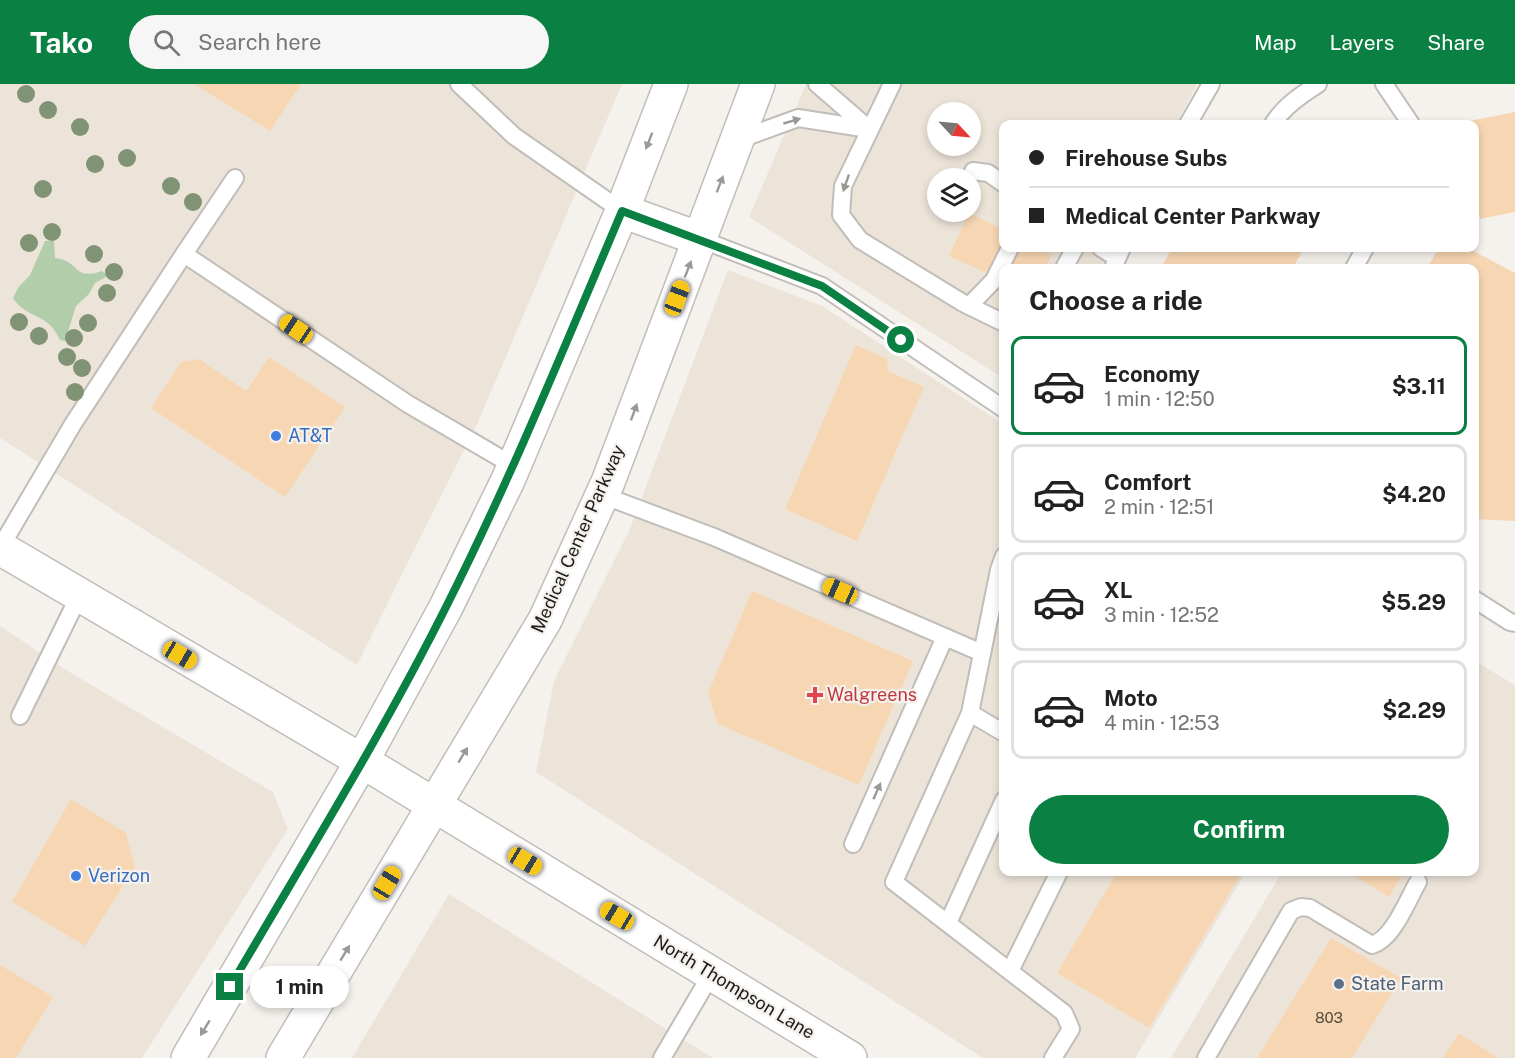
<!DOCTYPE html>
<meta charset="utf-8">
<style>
:root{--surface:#fff;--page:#f6f6f6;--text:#222;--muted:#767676;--line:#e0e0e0;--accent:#0b8043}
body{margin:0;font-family:"Public Sans",sans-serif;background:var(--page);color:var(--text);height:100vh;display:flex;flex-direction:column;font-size:22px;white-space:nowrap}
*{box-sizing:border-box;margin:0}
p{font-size:20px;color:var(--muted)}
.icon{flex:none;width:33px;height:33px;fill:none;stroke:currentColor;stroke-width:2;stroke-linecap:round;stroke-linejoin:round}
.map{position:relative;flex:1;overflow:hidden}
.panel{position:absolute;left:999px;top:180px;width:480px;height:612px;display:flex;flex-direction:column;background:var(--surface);border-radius:12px;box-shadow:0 3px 9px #0003}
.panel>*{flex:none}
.guide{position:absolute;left:999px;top:36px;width:480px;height:132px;border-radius:12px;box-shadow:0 3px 9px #0003;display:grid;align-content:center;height:132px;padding:0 30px;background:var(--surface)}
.needle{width:39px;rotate:116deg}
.fabs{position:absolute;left:927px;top:18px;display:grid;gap:12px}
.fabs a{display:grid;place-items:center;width:54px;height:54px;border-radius:50%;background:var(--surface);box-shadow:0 3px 9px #0003;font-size:30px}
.end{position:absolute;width:27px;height:27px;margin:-14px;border:8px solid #0b8043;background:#fff;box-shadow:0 0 0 3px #fff}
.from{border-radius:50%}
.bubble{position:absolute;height:42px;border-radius:21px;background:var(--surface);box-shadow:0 3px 9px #0003;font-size:20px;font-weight:700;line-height:42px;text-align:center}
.car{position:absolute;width:18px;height:36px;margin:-18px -9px;border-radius:8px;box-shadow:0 0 4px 2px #0007;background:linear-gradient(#f5c518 24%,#345 0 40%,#f5c518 0 76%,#345 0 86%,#f5c518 0)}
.guide b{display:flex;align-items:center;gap:21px;height:57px;font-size:22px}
.guide b+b{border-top:2px solid var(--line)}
.guide i{width:15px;height:15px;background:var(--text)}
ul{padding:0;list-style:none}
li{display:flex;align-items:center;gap:18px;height:99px;margin:0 12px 9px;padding:0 18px;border:3px solid var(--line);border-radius:12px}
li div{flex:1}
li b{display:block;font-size:22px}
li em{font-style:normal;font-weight:700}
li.active{border-color:var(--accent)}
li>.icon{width:54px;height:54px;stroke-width:1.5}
h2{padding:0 30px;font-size:27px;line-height:72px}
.button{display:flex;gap:12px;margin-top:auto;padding:12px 30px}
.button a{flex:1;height:69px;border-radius:36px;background:var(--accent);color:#fff;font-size:24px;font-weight:700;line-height:69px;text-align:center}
header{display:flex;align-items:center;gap:36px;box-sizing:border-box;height:84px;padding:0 30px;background:var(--accent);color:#fff}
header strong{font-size:28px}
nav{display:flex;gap:33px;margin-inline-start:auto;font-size:21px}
.search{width:420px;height:54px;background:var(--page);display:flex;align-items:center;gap:15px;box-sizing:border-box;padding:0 21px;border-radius:33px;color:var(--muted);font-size:22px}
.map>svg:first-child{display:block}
</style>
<header>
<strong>Tako</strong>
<div class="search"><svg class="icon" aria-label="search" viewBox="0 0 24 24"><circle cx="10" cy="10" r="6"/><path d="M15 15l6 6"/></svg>Search here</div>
<nav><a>Map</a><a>Layers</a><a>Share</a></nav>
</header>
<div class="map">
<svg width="1515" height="974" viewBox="0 0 1515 974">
<rect width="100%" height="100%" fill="#f5f1ec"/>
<!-- built -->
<g fill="#ede4d9" fill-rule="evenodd">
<polygon points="0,0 622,0 478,338 357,581 0,354"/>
<path d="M806 0H1197L1176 40H1004V164H1112L1101 184H1004L1003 294 749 133ZM938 28H970V62H938ZM938 94H970V128H938Z"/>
<polygon points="728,186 822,222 1003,340 1004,788 1246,788 1135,974 983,974 536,688 554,597 629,447"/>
<polygon points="0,542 66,586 273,708 288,745 142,974 0,974"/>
<polygon points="1475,577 1515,601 1515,974 1171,974 1282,788 1474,788"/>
<polygon points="449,810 713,974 352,974"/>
</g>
<!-- green -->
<path fill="#b2cda9" d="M45 157H54L55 174C81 177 72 197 102 187L108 192 95 199 89 210 76 222 65 257 60 256C48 228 26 235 13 214L18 204 30 191Z"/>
<!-- building -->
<g fill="#f7d7b3">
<polygon points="194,0 301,0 270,47"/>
<polygon points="1515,28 1515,128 1480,135 1474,112 1474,40 1459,39"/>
<polygon points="969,129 1004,146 1004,164 1039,164 1052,170 1045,184 1004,184 1004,197 949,172"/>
<polygon points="1172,164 1304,164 1293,184 1161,184"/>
<polygon points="1439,164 1468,164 1515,189 1515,437 1474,435 1474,184 1427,184"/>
<polygon points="856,261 887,275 888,287 924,303 857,457 785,425"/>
<polygon points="269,273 345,323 285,413 151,324 181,278 199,275 246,307"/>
<polygon points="752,507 913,577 859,701 718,640 708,609"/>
<polygon points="71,715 126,749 135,783 85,862 12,818"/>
<polygon points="1117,788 1242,788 1149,944 1057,889"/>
<polygon points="1348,788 1404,788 1389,813"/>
<polygon points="1331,854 1401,894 1352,974 1257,974"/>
<polygon points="0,881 53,913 16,974 0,974"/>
<polygon points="1459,949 1498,974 1443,974"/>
</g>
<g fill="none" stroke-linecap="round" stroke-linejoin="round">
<!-- lane casing -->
<g stroke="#c1bdb9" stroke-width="20">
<g id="lane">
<polyline points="459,0 514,52 622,127"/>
<polyline points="817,0 869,45"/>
<polyline points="892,0 843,102 841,131 860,156 963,219 1004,239"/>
<polyline points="1384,0 1411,40"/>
<polyline points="1188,40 1211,0"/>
<path d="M1273 40C1283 23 1301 11 1318 0"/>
<polyline points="738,56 798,34 869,45"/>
<polyline points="973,87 988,89 1004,100"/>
<polyline points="700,155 822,202 1004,325"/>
<polyline points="1101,164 1117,174"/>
<polyline points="184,170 235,94"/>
<polyline points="1064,184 1075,164"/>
<polyline points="1113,184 1122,164"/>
<polyline points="1354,184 1365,164"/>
<polyline points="969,222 994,196 1010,164"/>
<polyline points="602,411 714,453 982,569"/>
<polyline points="0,464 73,340 184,170 408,320 514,382"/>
<polyline points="1004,472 999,486 970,629 894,798 1064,929 1071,945 1053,974"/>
<polyline points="1474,515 1510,538 1515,539"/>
<polyline points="970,629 1004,649"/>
<polyline points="20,632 79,512"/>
<polyline points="853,760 945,553"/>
<polyline points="948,839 1004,716"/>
<polyline points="1010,887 1059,788"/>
<polyline points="662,974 712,889"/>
<path d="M1206 974 1291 827 1301 823 1310 824 1372 861C1393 855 1407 817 1418 798"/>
</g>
</g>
<!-- street casing -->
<g stroke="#c1bdb9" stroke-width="36">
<polyline id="street" points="622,127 700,155"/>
</g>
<!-- secondary casing -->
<g stroke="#c1bdb9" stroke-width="36">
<g id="secondary">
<polyline points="0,464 362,677 850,974"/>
<polyline points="188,974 362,677 446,523 508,396 622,127 671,0"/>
<polyline points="283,974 545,536 608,398 758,0"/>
</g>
</g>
<!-- lane -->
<use href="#lane" stroke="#fff" stroke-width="16"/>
<!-- street -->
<use href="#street" stroke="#fff" stroke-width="33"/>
<!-- secondary -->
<use href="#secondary" stroke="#fff" stroke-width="33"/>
</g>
<!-- trees -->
<g fill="#819375">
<circle cx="26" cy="10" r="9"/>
<circle cx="48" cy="26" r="9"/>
<circle cx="80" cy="43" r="9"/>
<circle cx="127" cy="74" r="9"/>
<circle cx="95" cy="80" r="9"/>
<circle cx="171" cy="102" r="9"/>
<circle cx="43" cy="105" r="9"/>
<circle cx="193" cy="118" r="9"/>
<circle cx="52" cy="148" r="9"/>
<circle cx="29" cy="159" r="9"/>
<circle cx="94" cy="170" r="9"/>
<circle cx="114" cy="188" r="9"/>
<circle cx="107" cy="209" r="9"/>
<circle cx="19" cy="238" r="9"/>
<circle cx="88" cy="239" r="9"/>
<circle cx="39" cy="252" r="9"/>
<circle cx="74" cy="254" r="9"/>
<circle cx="67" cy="273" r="9"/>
<circle cx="82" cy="284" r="9"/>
<circle cx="75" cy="308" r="9"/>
</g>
<!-- one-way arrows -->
<defs><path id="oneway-solid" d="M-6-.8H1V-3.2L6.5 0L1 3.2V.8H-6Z" transform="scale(1.5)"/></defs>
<g fill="#9a9998">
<use href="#oneway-solid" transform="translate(792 37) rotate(-16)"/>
<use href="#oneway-solid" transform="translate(649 57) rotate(111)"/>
<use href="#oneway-solid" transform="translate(846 99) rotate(109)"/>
<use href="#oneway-solid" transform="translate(720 100) rotate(-69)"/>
<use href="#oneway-solid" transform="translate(688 185) rotate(-69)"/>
<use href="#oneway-solid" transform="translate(634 328) rotate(-70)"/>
<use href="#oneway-solid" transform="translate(463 671) rotate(-59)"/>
<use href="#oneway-solid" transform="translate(877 707) rotate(-66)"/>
<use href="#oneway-solid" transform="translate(345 869) rotate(-59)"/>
<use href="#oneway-solid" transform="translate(205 944) rotate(121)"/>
</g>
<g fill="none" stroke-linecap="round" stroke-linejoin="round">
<!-- route -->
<path stroke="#0b8043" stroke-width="8" d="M230 903C304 776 382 651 447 521 512 392 566 259 622 127L822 202 901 256"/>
</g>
<!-- markers -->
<g fill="#3f7fe0" stroke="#f5f1ec" stroke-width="2">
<circle cx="276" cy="352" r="6"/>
<circle cx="76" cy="792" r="6"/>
</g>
<path fill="#e0444e" stroke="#f5f1ec" stroke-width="2" d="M812 602h6v6h6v6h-6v6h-6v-6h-6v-6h6z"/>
<circle fill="#5c6f8a" stroke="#f5f1ec" stroke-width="2" cx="1339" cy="900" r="6"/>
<g text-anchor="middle" stroke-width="4.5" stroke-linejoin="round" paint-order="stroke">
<!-- number labels -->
<g font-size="15" fill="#544b41">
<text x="1329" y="939">803</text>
</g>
<!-- shop labels -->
<g font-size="18" fill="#366cbe" stroke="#f5f1ec" text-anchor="start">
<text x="288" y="358">AT&amp;T</text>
<text x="88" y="798">Verizon</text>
</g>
<!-- street labels -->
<g font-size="18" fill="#1e1c1b" stroke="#f5f1ec">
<text transform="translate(578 455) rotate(-66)" y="6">Medical Center Parkway</text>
<text transform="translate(734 903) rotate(31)" y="6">North Thompson Lane</text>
</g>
<!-- health labels -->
<g font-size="18" fill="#be3a42" stroke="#f5f1ec" text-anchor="start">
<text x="827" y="617">Walgreens</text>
</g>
<!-- service labels -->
<g font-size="18" fill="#4e5e75" stroke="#f5f1ec" text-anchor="start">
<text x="1351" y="906">State Farm</text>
</g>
</g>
</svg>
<div class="fabs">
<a><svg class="needle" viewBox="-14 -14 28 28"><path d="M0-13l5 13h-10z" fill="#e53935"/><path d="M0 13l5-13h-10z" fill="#767676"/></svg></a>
<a><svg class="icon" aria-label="layers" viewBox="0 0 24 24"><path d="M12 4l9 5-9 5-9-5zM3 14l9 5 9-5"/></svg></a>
</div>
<i class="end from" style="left:901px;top:256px"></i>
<i class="end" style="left:230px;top:903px"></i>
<div class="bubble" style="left:250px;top:882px;width:99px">1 min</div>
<i class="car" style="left:677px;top:214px;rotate:21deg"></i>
<i class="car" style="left:296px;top:245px;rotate:304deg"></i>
<i class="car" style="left:840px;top:507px;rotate:294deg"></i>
<i class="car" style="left:180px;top:571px;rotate:120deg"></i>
<i class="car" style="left:525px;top:777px;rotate:121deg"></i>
<i class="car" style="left:387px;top:799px;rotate:31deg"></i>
<i class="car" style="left:617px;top:832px;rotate:301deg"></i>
<div class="guide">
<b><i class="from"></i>Firehouse Subs</b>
<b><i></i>Medical Center Parkway</b>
</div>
<section class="panel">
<h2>Choose a ride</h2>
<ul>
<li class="active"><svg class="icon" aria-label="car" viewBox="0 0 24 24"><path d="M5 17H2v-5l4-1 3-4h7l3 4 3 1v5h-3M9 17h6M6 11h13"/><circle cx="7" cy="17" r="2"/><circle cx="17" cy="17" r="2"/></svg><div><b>Economy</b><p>1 min · 12:50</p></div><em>$3.11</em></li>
<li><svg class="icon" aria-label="car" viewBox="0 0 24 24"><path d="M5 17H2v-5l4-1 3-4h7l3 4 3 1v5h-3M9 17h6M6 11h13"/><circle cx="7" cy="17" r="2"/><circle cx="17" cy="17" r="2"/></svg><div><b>Comfort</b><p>2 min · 12:51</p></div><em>$4.20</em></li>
<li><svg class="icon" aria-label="car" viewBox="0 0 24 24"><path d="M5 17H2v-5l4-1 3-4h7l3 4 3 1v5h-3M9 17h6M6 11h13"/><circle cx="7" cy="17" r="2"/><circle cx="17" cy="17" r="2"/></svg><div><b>XL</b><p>3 min · 12:52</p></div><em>$5.29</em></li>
<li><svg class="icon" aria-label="car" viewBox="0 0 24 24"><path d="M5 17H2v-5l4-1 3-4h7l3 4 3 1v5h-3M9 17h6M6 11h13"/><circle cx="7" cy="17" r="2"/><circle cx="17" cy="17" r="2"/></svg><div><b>Moto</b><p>4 min · 12:53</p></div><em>$2.29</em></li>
</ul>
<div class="button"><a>Confirm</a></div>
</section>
</div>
